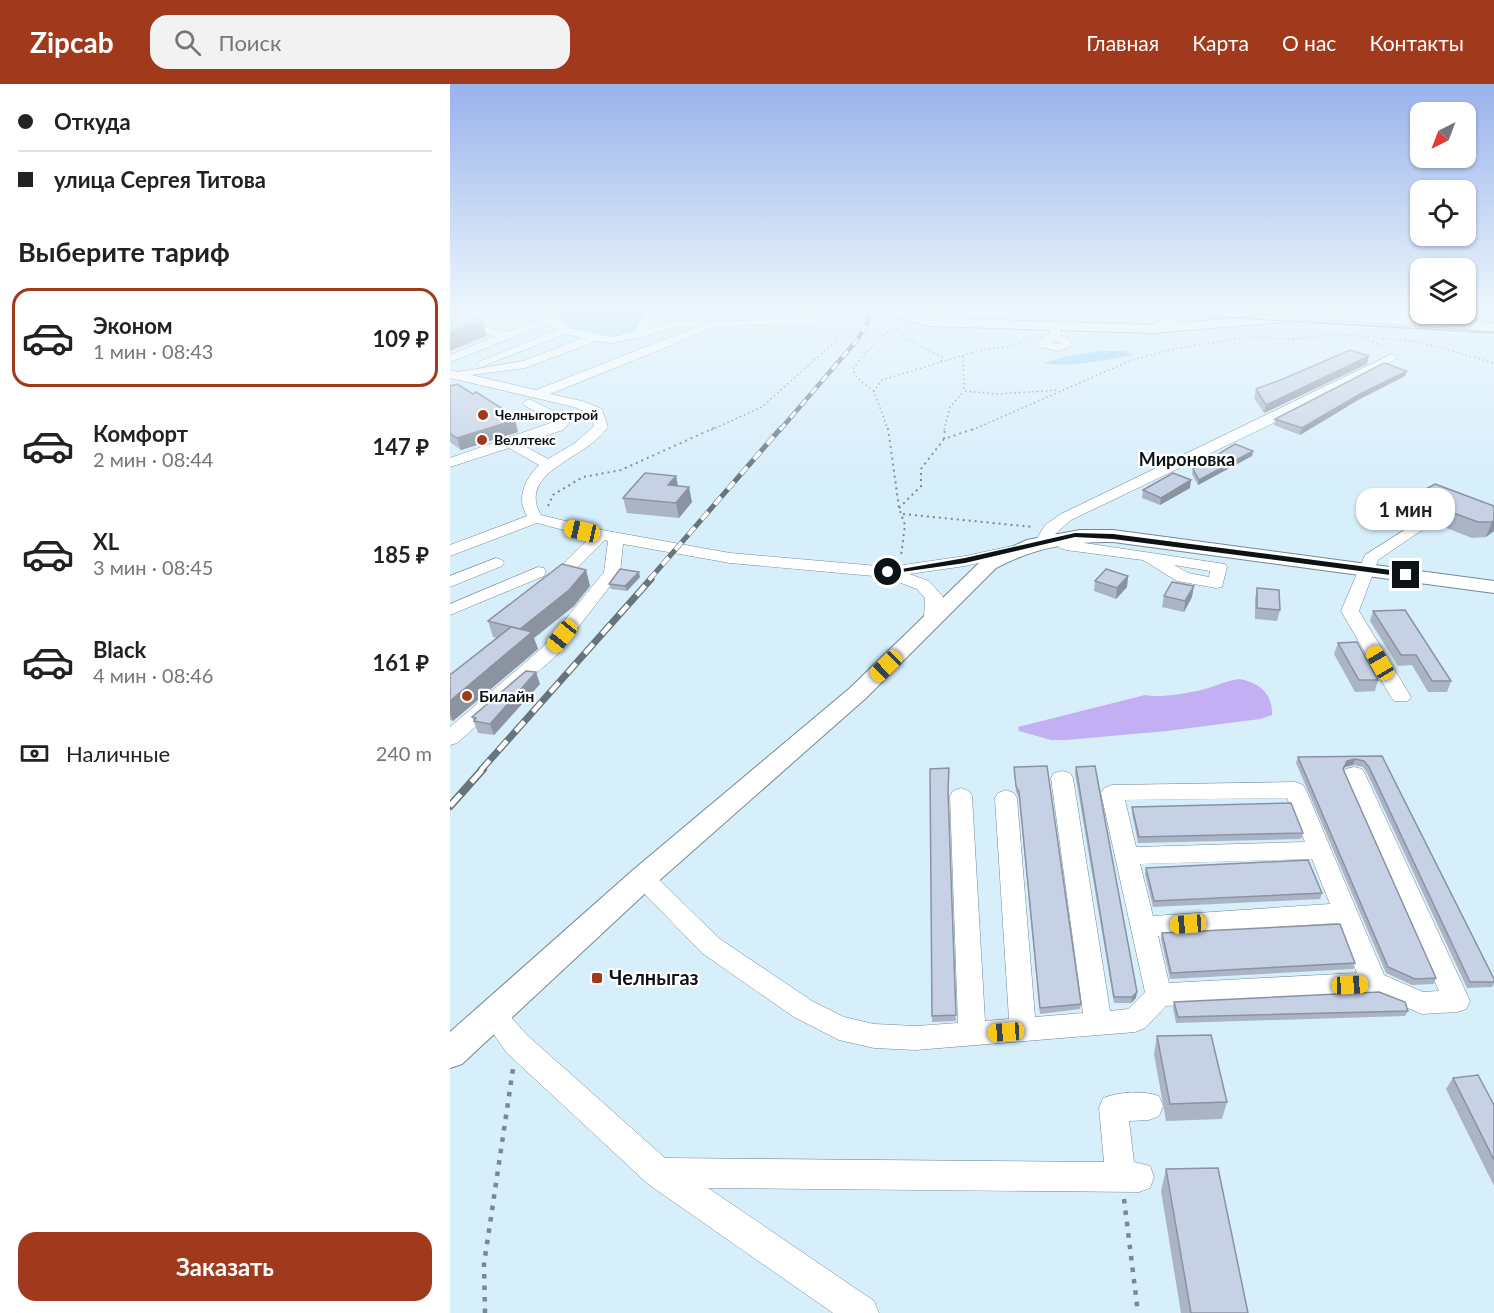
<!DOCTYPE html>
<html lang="ru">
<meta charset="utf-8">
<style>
:root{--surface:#fff;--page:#f2f2f2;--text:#222;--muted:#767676;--line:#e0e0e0;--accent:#a1391c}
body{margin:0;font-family:Lato,sans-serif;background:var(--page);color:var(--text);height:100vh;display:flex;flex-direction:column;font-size:22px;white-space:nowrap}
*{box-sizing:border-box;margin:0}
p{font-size:20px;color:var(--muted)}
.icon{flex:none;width:33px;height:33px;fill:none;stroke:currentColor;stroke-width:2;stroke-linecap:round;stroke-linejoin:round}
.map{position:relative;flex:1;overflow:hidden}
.side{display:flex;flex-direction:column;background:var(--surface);width:450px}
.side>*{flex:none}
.guide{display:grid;align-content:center;height:132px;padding:0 18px;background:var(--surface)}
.needle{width:39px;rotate:222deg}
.buttons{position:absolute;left:960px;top:18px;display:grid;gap:12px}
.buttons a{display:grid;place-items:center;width:66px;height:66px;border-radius:12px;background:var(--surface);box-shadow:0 2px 4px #0004;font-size:30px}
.end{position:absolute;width:27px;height:27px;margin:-14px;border:8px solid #0b1317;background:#fff;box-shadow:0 0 0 3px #fff}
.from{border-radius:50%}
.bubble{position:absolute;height:42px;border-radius:18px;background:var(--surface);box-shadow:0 2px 4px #0004;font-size:20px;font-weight:700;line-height:42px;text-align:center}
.car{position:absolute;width:18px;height:36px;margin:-18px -9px;border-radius:8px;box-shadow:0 0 4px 2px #0007;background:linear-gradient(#f5c518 24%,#345 0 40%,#f5c518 0 76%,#345 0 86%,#f5c518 0)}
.guide b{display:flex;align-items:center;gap:21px;height:57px;font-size:22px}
.guide b+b{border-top:2px solid var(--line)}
.guide i{width:15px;height:15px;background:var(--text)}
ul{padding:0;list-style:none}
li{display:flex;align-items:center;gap:18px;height:99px;margin:0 12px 9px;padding:0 6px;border:3px solid transparent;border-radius:18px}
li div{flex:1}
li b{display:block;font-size:22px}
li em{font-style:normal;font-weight:700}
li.on{border-color:var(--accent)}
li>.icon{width:54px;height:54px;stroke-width:1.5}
h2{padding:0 18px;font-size:27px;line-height:72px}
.pay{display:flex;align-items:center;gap:15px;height:66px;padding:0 18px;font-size:22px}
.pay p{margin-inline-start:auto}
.primary-button{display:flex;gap:12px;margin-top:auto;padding:12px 18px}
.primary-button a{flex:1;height:69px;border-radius:18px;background:var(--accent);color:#fff;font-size:24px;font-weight:700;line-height:69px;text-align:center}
header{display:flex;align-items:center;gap:36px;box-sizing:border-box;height:84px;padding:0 30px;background:var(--accent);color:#fff}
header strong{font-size:28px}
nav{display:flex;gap:33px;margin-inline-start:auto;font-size:21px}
.search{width:420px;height:54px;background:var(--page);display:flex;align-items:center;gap:15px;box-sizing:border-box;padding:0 21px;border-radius:18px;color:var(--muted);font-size:22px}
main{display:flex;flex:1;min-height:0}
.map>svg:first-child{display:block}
</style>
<header>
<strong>Zipcab</strong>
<div class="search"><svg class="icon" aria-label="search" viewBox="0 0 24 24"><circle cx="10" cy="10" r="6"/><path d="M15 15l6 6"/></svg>Поиск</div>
<nav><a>Главная</a><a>Карта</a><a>О нас</a><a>Контакты</a></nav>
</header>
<main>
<section class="side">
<div class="guide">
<b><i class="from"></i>Откуда</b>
<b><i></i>улица Сергея Титова</b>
</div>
<h2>Выберите тариф</h2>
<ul>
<li class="on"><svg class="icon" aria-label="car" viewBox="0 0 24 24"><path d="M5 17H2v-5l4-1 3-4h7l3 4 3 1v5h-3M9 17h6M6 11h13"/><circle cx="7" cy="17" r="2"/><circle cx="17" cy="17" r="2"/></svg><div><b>Эконом</b><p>1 мин · 08:43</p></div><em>109 ₽</em></li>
<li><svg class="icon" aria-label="car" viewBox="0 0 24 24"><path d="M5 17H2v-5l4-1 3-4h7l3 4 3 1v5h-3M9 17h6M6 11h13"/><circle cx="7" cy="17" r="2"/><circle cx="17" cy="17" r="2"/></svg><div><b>Комфорт</b><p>2 мин · 08:44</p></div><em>147 ₽</em></li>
<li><svg class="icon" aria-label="car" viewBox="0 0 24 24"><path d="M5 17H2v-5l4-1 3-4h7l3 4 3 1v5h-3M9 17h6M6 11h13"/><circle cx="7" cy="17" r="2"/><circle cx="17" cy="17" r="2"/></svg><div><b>XL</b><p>3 мин · 08:45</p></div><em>185 ₽</em></li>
<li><svg class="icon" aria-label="car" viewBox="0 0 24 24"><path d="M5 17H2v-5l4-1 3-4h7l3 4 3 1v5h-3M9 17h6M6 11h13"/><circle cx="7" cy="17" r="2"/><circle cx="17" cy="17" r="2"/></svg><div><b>Black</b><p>4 мин · 08:46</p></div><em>161 ₽</em></li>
</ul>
<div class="pay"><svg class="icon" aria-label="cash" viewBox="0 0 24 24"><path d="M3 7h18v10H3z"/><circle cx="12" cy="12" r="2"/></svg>Наличные<p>240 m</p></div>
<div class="primary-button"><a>Заказать</a></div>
</section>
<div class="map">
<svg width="1044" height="1229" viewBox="0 0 1044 1229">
<rect width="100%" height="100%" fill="#d7eefb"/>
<!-- green -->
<g fill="#8ecff1">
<polygon points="197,227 185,247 167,253 120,243 106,228"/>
<path d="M651 267H674L683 271C653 276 624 284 593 279L614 273Z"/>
</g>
<!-- water -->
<path fill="#c3aff3" d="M789 595C809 598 823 610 822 631L810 635 717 647 616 656H601L569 647 568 643 695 611C709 614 732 610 747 607 762 604 774 597 789 595Z"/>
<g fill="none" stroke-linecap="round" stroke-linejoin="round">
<!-- minor casing -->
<g stroke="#748995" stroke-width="1">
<g id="minor">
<path d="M87 226H98L118 244 162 253 184 248 197 226H207L197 245 226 236 261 238 368 234 391 226H404L391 235 368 240 269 242 100 310 132 317 152 325 158 343C151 352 143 359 134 365 112 380 71 398 91 431L152 446 280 469 439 483 515 472 562 462 570 467 568 470 515 482 459 490 479 497 493 513 492 534 489 538H477L474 534 475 514 467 505 435 493 280 479 173 460 170 489 106 572 7 659 0 661V643L92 564 154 488 158 457 155 456 128 483H116L114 480 116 477 140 453 87 439 0 472V461L77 432C66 414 75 395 89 381L59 364 0 383V374L106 337 75 322 73 319 79 315 118 334 120 338 113 346 71 360 98 375 125 359 144 342 141 330 124 323 0 294V286L8 288 73 277 133 254 115 250 36 281 32 283 26 279 107 246 100 239 0 278V271L46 252 0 241V235L58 248 94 234ZM227 242H249L86 306 21 291 75 284 147 257 162 259 192 253Z"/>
<path d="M606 239 611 242 610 251 621 257 622 262 609 267 589 263 587 258 599 250 601 242ZM604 256 611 260 600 259Z"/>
<path d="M942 270 946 271V275L836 333 621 436 605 450 614 451 621 457 775 480 777 483 772 503 766 504 727 497 693 476 616 466 610 464 602 456 599 461 593 463 585 458 595 441 611 430ZM724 481 760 487 759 493 738 489Z"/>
<polygon points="967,438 975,443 972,446 928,476 909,527 961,613 958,617 944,617 941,613 891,527 915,471"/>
<polygon points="46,474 52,476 54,479 52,482 0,503 0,492"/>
<polygon points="88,483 94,484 96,488 94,492 0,531 0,520"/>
<path d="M904 683 912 685 915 690 1020 917 1016 925 1007 928 972 930 923 910 716 922 695 944 685 948 466 966 424 964 389 956 344 933 252 869 185 800 181 794 185 788 193 785 201 788 270 855 362 917 394 933 424 940 466 942 508 939 500 712 503 707 511 704 519 707 522 712 535 937 559 935 545 714 548 709 556 706 564 709 567 714 585 933 633 929 601 694 604 689 612 687 620 689 623 694 660 927 678 925 695 908 651 709 654 704 662 701 845 698 853 701 856 706 934 891 973 908 989 907 893 690 896 685ZM837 714 855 758 686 763 675 716ZM862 775 880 820 703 832 690 780ZM887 839 907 889 719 899 708 852Z"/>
<path d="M42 918 51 922 77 951 215 1074 654 1078 649 1024 653 1014C669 1008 692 1006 709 1012L713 1022 709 1032 699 1036 679 1037 684 1078 700 1082 704 1093 700 1104 689 1108 258 1104 424 1217 429 1229H383L198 1100 57 969 29 930 33 922Z"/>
</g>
</g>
<!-- major casing -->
<g stroke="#748995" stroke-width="2">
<g id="major">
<path d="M441 226H455L480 234 703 241 717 234 707 226C717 226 726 225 733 233L727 239 849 229 856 226 1044 239V247L869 235 703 249 480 242 448 234Z"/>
<path d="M630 446H663L1044 497V509L663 458C620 457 584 464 546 484L416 614 203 802 12 980 0 984V948L183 786 400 604 532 476 577 456Z"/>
</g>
</g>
<!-- path-far2 -->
<g stroke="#798992" stroke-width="1.5" stroke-dasharray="1.5 3" stroke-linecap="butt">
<polyline points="583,226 629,228"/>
<polyline points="113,227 186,226"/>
<polyline points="17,228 79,228"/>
<polyline points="914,252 970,258 1044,279"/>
<polyline points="513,272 514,307 547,310 609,306"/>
<polyline points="491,278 531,266 564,262 579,256"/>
<polyline points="424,307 407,294 403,285 412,272 444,241"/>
<polyline points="261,346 312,323 381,261 393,245"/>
<polyline points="438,346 424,307 432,296 491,278 492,273 453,253 444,242"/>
<polyline points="494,346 500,323 514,307"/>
<polyline points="522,346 682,276 724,265 798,253 845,255 888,250 910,252 934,263"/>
</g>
<!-- path-far1 -->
<g stroke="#798992" stroke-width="2" stroke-dasharray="2 4" stroke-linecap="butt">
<polyline points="438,344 449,424 455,441 451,472"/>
<polyline points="494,355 495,344"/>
<polyline points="98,422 103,411 133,393 171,386 264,344"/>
<polyline points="449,424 471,402 471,385 494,355 526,344"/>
<polyline points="453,430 583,443"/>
</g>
<!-- path -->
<g stroke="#798992" stroke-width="4.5" stroke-dasharray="4.5 7" stroke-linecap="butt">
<polyline points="674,1115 688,1229"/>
<polyline points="35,1229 34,1180 63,985"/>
</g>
<!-- minor -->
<use href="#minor" fill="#fff" fill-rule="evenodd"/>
<!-- major -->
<use href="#major" fill="#fff" fill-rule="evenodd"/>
<!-- tram -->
<polyline stroke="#66747c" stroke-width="1.5" points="648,226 1044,249"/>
<!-- rail-far3 casing -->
<g stroke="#66747c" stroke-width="4.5">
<polyline id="rail-far3" points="330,346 408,255 424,226"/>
</g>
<!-- rail-far2 casing -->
<g stroke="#66747c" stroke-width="5">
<polyline id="rail-far2" points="199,496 331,344"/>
</g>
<!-- rail-far1 casing -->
<g stroke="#66747c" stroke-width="7">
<polyline id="rail-far1" points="31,686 201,495"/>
</g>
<!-- rail casing -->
<g stroke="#66747c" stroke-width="8">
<polyline id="rail" points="0,722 33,685"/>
</g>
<!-- rail-far3 -->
<use href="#rail-far3" stroke="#fff" stroke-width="3" stroke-dasharray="8" stroke-linecap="butt"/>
<!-- rail-far2 -->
<use href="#rail-far2" stroke="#fff" stroke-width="4" stroke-dasharray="10" stroke-linecap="butt"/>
<!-- rail-far1 -->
<use href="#rail-far1" stroke="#fff" stroke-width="4.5" stroke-dasharray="13" stroke-linecap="butt"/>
<!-- rail -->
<use href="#rail" stroke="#fff" stroke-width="5" stroke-dasharray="16" stroke-linecap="butt"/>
</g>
<!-- wall -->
<g fill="#abb4c5">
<polygon points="917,280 814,329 804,314 806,305 833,295"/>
<polygon points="957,287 955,292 908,316 850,351 824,341 825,335"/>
<polygon points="0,302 23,310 53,325 54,329 65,336 68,348 11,366 0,358"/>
<polygon points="803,367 802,372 748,401 742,390 743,385"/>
<polygon points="226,392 228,402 242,418 229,434 177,429 173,414"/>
<polygon points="740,404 710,421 692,414 693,406"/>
<polygon points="954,417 1044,422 1044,447 1036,453 1022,454 971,434 950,432"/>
<polygon points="136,486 140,502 124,522 84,554 88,565 3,637 0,636 0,591 47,554 43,553 38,537"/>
<polygon points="678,492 677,503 666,515 644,507 645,497"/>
<polygon points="190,493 177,507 161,505 159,500"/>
<polygon points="807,504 830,526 827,537 805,535 805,515"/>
<polygon points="714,512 742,513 734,528 712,523"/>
<polygon points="923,527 1001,597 997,608 978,608 962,581 948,582 920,537"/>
<polygon points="888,559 928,596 925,607 905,608 884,570"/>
<polygon points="90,600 44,651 28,649 22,633"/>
<polygon points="932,672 1044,895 1044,900 1042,903 1017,904 917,689 913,683 903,681 895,683 893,687 986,894 984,900 962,901 936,889 846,679 848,673"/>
<polygon points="564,683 631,920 630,925 590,930 569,714 566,708"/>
<polygon points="626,683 686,914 681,919 664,919 625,689"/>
<polygon points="499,684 498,711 506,937 482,938 480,685"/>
<polygon points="682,723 853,749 851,755 688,759 682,729"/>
<polygon points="696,784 872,809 870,815 703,823 695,790"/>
<polygon points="712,849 905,879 903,885 720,895 711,855"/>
<polygon points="724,918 958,927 955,932 726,939 723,924"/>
<polygon points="707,952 777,1018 772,1035 716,1037 704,970"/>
<polygon points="1003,994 1044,1021 1044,1102 996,1005"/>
<polygon points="716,1085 798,1229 731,1229 711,1107"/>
</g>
<!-- shaded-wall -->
<g fill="#8b92a0">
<polygon points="32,236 37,252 0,267 0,248"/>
<polygon points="919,272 917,280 814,329 816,321"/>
<polygon points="957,287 955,292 908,316 850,351 852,344 910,310"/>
<polygon points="65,336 68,348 11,366 7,354"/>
<polygon points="803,367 802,372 748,401 749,396"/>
<polygon points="226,392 229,407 218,401"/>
<polygon points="741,396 740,404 710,421 711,414"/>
<polygon points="239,403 242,418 229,434 226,419"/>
<polygon points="1044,436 1044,447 1036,453 1042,438"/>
<polygon points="136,486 140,502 124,522 84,554 88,565 3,637 0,630 0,617 70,545"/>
<polygon points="189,488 190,493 177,507 175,502"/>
<polygon points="678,492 677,503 666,515 667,504"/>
<polygon points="744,502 742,513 734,528 735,517"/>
<polygon points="86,588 90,600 44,651 40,640"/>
<polygon points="905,675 903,681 895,683 891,691 893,685 897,677"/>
<polygon points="687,908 686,914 681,919 682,913"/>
</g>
<!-- building -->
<g fill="#c7d1e5" stroke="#8b92a0" stroke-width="1.5">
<polygon points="0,227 32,236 0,248"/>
<polygon points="900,266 919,272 816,321 806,305 833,295"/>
<polygon points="934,279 957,287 910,310 852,344 825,335"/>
<polygon points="7,300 23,310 26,308 53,325 49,326 65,336 7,354 0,349 0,302"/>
<polygon points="785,360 803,367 749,396 743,385"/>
<polygon points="195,389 226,392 218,401 239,403 226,419 173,414"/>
<polygon points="723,389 741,396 711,414 693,406"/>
<polygon points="985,400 1044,422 1044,436 1042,438 1028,438 976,419 954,417"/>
<polygon points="112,480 136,486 119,506 70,545 38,537"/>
<polygon points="170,485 189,488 175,502 159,500"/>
<polygon points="656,485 678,492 667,504 645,497"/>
<polygon points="722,498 744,502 735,517 714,512"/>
<polygon points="807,504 829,506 830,526 807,524"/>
<polygon points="955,526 1001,597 982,597 966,571 951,571 923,527"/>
<polygon points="61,543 82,548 0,617 0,591"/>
<polygon points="907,558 928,596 909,596 888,559"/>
<polygon points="76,587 86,588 40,640 24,637 26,634 22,633"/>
<polygon points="932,672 1044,895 1044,898 1020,898 919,683 914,677 905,675 897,677 893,685 986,894 965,895 938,883 848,673"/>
<polygon points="597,682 631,920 590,924 569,708 566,702 564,683"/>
<polygon points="645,682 687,908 682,913 664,913 626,683"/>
<polygon points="499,684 498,706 506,931 482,932 480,685"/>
<polygon points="841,719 853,749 689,753 682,723"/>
<polygon points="858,776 872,809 704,817 696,784"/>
<polygon points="890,840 905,879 721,889 712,849"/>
<polygon points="929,908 955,918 958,927 728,933 724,918"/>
<polygon points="761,951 777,1018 720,1020 707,952"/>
<polygon points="1028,991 1044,1021 1044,1076 1003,994"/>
<polygon points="768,1084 798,1229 741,1229 716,1085"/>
</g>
<!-- sky -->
<linearGradient id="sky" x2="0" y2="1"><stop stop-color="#99b2ec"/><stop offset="0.57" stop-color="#edf7fd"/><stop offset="1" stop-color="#edf7fd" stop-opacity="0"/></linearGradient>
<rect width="1044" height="398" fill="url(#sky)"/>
<!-- route -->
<polygon fill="#0b1317" points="625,449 663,450 956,488 960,491 956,493 663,455 625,453 515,479 438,490 434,488 515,474"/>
<!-- markers -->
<g fill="#a1391c" stroke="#fff" stroke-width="2">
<circle cx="33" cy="331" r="6"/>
<circle cx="32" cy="356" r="6"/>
<circle cx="17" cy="612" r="6"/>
<rect x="141" y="888" width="12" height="12" rx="3"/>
</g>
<g text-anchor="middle" stroke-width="4.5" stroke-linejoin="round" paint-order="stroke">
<!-- far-poi labels -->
<g font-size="14" font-weight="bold" fill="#0b1317" stroke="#fff" text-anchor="start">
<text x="45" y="336">Челныгорстрой</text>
<text x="44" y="361">Веллтекс</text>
</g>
<!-- poi labels -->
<g font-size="16" font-weight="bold" fill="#0b1317" stroke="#fff" text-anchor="start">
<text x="29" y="618">Билайн</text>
</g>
<!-- far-district labels -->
<g font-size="18" font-weight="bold" fill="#0b1317" stroke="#fff">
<text x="737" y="382">Мироновка</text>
</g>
<!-- near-poi labels -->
<g font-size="20" font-weight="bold" fill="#0b1317" stroke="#fff" text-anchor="start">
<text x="159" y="901">Челныгаз</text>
</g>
</g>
</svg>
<div class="buttons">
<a><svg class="needle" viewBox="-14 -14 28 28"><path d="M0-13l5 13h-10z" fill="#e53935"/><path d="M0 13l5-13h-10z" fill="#767676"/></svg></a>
<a><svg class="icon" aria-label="locate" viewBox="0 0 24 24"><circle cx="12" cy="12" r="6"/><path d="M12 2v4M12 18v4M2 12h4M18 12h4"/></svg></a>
<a><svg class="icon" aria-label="layers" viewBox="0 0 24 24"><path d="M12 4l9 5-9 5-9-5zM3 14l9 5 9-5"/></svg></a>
</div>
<i class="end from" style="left:438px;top:488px"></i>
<i class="end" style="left:956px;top:491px"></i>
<div class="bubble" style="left:906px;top:404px;width:99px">1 мин</div>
<i class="car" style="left:132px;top:447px;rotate:283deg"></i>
<i class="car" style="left:112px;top:552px;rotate:219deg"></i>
<i class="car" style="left:930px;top:579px;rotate:330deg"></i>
<i class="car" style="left:436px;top:582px;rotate:226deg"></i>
<i class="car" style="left:738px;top:840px;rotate:266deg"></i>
<i class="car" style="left:900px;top:901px;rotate:87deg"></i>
<i class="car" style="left:556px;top:948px;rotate:266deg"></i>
</div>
</main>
